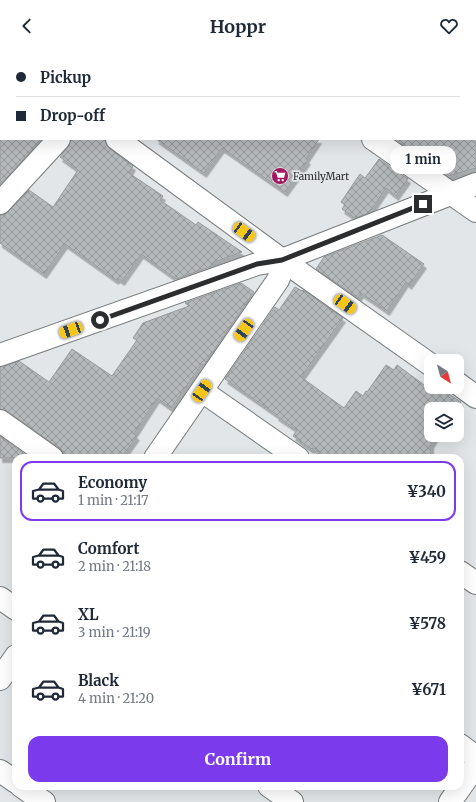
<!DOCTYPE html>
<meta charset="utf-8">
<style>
:root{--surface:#fff;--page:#f2f2f3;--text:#1f2937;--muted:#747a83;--line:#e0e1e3;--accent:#7c3aed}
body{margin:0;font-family:Merriweather,serif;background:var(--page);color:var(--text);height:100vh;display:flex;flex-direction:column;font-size:15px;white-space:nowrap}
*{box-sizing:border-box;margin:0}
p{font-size:13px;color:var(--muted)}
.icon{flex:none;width:22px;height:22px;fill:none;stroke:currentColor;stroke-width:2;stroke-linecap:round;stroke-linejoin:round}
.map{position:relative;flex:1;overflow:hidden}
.details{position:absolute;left:12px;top:402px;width:452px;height:336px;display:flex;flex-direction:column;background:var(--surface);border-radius:12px;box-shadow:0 4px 16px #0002}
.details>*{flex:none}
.banner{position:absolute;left:0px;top:0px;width:476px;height:88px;box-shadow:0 4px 16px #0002;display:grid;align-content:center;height:88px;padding:0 16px;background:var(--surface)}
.needle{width:26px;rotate:144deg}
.tools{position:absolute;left:424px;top:302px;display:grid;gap:8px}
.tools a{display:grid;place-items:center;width:40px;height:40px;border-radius:8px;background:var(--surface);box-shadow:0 4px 16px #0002;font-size:20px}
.end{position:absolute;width:18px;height:18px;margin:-9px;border:5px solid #2c2d2e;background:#fff;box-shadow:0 0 0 2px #fff}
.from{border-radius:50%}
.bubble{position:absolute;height:28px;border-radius:12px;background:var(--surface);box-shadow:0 4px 16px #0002;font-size:13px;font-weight:700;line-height:28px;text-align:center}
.car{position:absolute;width:12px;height:24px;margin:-12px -6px;border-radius:5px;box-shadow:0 0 3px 1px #0007;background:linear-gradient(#f5c518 24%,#345 0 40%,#f5c518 0 76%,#345 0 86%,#f5c518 0)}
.banner b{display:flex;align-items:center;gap:14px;height:38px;font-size:15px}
.banner b+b{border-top:1px solid var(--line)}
.banner i{width:10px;height:10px;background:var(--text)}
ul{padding:7px 0 0;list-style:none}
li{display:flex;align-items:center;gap:12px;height:60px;margin:0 8px 6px;padding:0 8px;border:2px solid transparent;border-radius:12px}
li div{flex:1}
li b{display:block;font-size:15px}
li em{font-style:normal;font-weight:700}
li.selected{border-color:var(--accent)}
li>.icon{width:36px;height:36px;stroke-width:1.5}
.button{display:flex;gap:8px;margin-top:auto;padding:8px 16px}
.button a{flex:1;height:46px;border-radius:12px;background:var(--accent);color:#fff;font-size:16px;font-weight:700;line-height:46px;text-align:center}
header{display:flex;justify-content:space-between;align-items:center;height:52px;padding:0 16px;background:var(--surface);font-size:18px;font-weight:700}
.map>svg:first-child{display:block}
</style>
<header><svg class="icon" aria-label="back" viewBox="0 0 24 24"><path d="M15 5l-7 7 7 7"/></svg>Hoppr<svg class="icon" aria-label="heart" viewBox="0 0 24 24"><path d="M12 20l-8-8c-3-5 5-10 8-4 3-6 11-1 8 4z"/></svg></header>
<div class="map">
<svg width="476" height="750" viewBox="0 0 476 750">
<defs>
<pattern id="building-cross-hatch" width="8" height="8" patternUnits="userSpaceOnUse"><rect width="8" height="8" fill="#b6b9bb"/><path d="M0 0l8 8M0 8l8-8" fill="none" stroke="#949798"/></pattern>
<filter id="shadow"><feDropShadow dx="2.5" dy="4.5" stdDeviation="0" flood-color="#0004"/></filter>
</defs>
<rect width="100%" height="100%" fill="#e2e6e8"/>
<!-- building -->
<g fill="url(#building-cross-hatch)" stroke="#979a9c" filter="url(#shadow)">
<polygon points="0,87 42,87 0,133"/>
<polygon points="71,87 105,87 106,92 110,97 133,114 129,121 163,144 160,148 196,173 198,170 242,200 212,211 215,213 176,227 141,202 122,229 118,226 116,228 65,192 44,222 0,191 0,163 4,163 9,159 29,138 53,155 78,118 60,105 68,95"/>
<polygon points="156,87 319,87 306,107 308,108 285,140 222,96 204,121"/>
<polygon points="395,87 476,87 476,116 449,124"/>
<polygon points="379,107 408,127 396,144 386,136 369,161 355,166 342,157 345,153 341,150 360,122 365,126"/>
<polygon points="382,183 424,212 409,233 406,230 387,259 361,241 358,246 316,217 324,205"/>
<polygon points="241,231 254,240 204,313 202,312 171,356 157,346 134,382 137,384 121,406 64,406 63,400 59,396 7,359 0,357 0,315 19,309 49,330 72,297 112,324 137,288 133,286 143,271 189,254 185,251"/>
<polygon points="295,235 302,239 303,238 343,266 301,325 344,356 356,339 363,344 366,339 367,340 386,313 394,318 397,313 427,335 438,335 461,350 456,357 431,357 431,383 437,383 431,392 431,406 328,406 313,396 311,397 293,384 297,378 276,364 277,363 225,327 275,255 279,258"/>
<polygon points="0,384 30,406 0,406"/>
</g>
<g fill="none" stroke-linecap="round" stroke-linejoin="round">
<!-- minor casing -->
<g stroke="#777b7c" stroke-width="24">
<g id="minor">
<polyline points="23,0 24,1"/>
<polyline points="249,0 250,1"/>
<polyline points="148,1 149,0"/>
<polyline points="117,87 282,208 431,313"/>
<polyline points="373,87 476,159"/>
<polyline points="0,151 59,87"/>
<polyline points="0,303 257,212 282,208 476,132"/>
<polyline points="457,331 476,345"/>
<polyline points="202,339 298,406"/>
<polyline points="0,369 52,406"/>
<polyline points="155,406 278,228 282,218 282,208"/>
<polyline points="460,520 476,531"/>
<polyline points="0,546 16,557"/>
<polyline points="0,627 16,604"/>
<polyline points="460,693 476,705"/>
<polyline points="0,719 16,730"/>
<polyline points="21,734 44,750"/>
<polyline points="269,734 292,750"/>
<polyline points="450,750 476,713"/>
</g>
</g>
<!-- minor -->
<use href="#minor" stroke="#fff" stroke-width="22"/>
</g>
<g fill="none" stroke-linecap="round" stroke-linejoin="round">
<!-- route -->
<polyline stroke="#2c2d2e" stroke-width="5" points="100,268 257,212 282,208 423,152"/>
</g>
<!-- icons -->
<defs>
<g id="supermarket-disc" transform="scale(0.9)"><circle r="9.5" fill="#a21862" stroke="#e2e6e8"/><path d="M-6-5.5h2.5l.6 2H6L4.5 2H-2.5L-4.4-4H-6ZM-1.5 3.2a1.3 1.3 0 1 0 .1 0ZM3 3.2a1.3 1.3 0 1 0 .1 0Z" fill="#fff"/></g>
</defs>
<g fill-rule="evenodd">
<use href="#supermarket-disc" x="280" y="124"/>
</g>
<g text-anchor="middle" stroke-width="3.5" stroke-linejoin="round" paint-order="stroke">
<!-- poi labels -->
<g font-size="10" fill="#2c2d2e" stroke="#e2e6e8" text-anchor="start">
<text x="293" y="128">FamilyMart</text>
</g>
</g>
</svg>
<div class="tools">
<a><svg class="needle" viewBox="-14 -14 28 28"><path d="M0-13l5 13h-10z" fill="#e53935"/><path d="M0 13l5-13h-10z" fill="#747a83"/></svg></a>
<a><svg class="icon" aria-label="layers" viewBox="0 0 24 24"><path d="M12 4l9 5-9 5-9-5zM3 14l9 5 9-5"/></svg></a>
</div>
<i class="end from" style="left:100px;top:268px"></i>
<i class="end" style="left:423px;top:152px"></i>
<div class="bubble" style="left:390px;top:94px;width:66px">1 min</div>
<i class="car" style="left:244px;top:180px;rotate:126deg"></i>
<i class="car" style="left:345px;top:252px;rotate:125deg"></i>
<i class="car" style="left:71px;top:278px;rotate:250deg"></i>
<i class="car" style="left:244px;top:278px;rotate:215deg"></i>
<i class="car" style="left:202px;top:339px;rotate:35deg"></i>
<div class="banner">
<b><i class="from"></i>Pickup</b>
<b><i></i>Drop-off</b>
</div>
<section class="details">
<ul>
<li class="selected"><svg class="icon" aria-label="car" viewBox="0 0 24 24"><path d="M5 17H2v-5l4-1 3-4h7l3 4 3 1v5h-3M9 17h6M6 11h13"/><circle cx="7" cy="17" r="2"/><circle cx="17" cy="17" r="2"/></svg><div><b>Economy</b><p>1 min · 21:17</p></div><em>¥340</em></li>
<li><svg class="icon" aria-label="car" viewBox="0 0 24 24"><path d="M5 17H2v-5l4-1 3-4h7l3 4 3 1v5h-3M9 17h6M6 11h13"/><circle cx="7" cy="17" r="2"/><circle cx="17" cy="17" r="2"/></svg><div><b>Comfort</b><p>2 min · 21:18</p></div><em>¥459</em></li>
<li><svg class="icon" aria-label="car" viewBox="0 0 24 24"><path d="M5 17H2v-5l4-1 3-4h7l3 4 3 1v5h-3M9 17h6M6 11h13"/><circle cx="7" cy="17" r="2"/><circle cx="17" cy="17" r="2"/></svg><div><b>XL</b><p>3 min · 21:19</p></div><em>¥578</em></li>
<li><svg class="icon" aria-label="car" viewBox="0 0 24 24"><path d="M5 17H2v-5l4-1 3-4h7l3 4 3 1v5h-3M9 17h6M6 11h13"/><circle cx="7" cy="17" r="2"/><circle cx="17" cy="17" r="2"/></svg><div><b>Black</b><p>4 min · 21:20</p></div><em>¥671</em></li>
</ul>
<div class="button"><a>Confirm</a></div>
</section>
</div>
